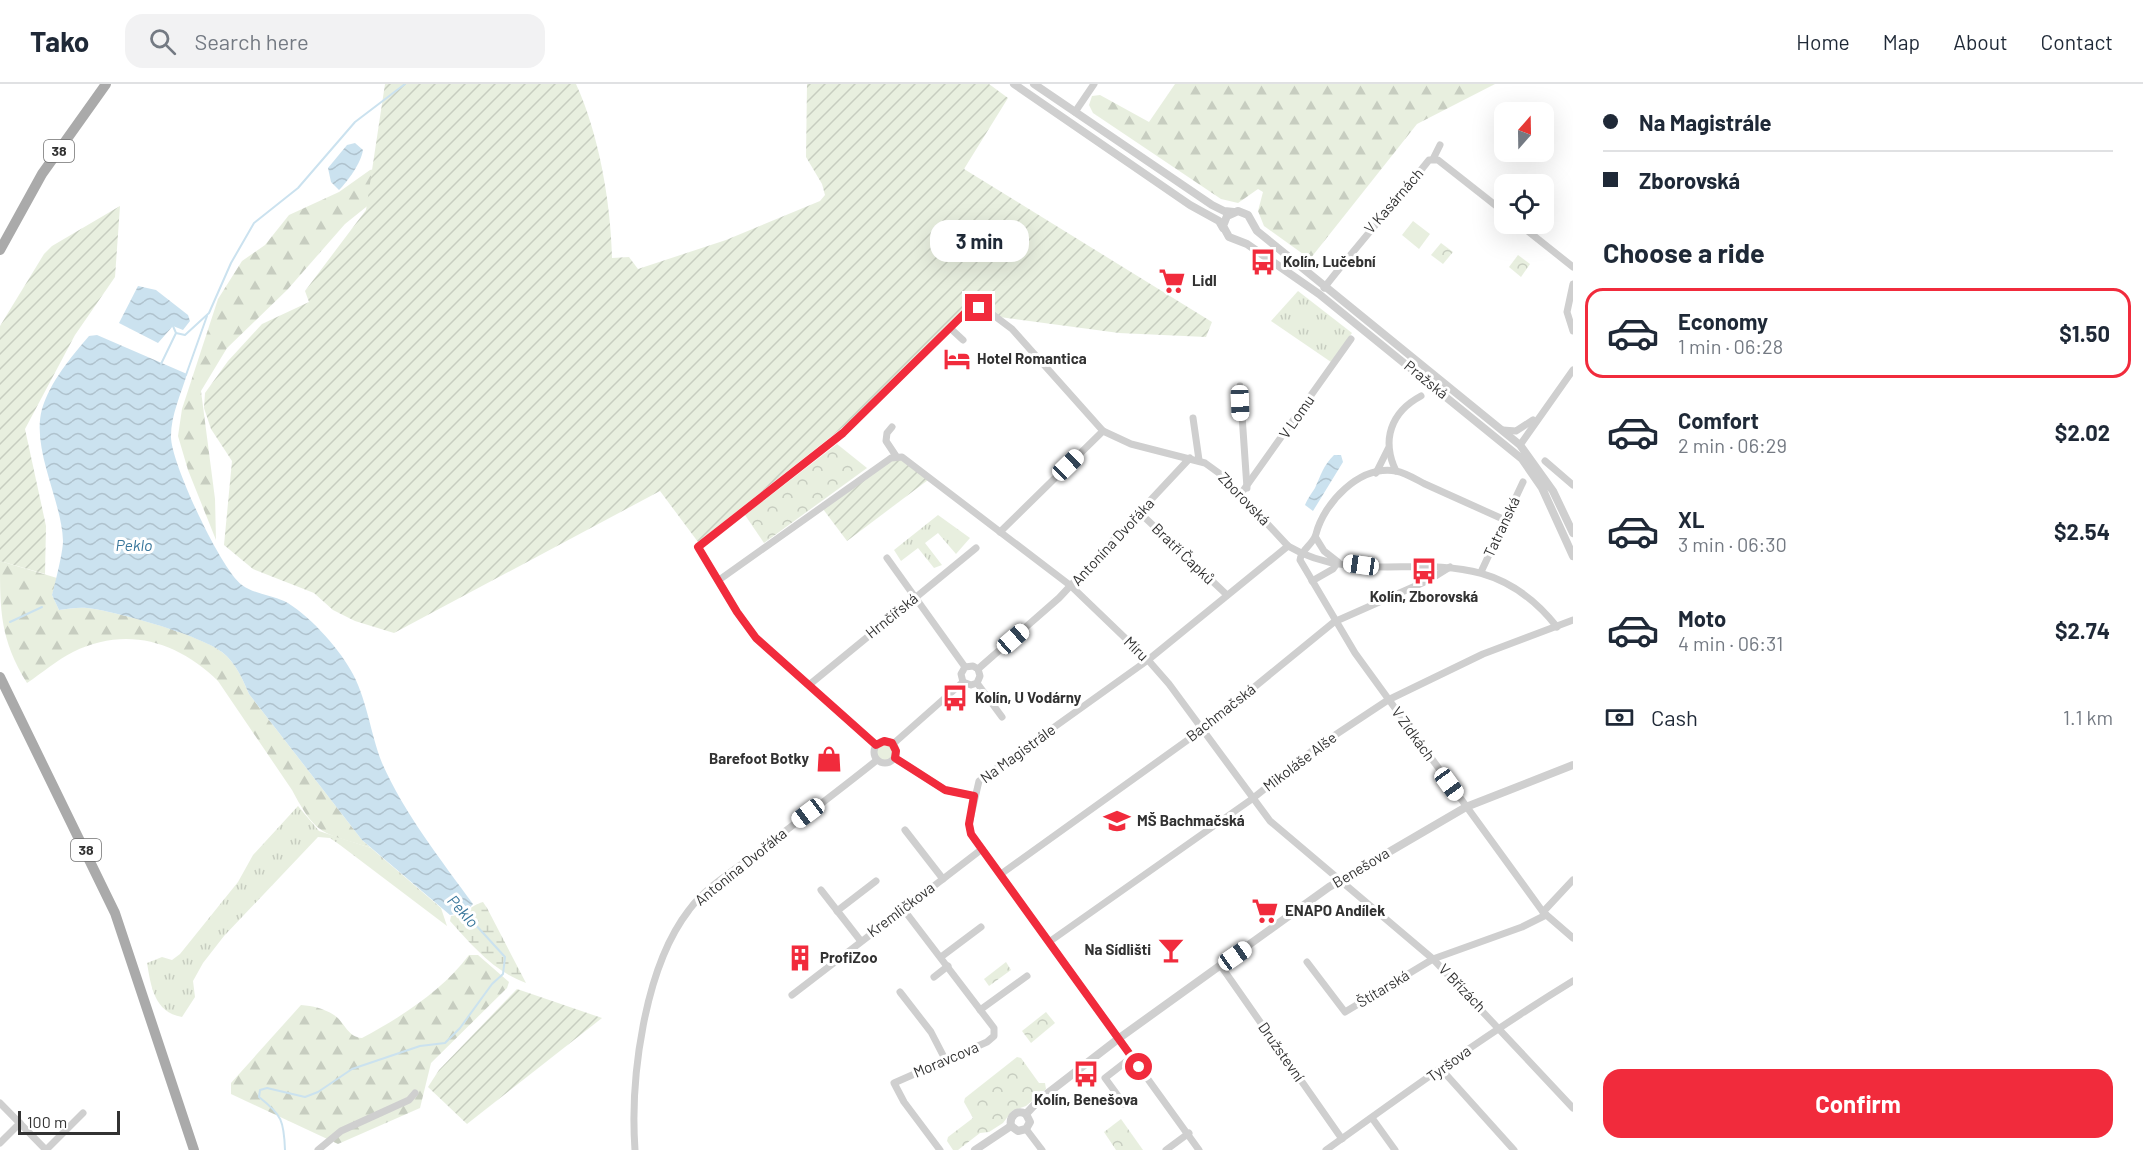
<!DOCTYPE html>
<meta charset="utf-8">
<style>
:root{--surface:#fff;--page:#f2f2f3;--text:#1f2937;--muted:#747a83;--line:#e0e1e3;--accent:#f12b3c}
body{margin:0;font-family:Barlow,sans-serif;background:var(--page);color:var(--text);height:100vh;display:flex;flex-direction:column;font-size:22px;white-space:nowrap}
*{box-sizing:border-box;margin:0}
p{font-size:20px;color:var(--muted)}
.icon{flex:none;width:33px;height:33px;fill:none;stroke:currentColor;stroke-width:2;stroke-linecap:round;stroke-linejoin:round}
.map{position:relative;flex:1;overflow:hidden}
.sheet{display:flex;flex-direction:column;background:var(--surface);width:570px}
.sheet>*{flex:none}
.banner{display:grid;align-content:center;height:132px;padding:0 30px;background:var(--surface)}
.needle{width:39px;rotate:20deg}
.fabs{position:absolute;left:1494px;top:18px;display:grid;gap:12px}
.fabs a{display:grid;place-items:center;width:60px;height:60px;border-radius:12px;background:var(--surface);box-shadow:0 6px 24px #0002;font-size:30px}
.scale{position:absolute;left:18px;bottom:15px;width:102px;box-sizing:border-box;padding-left:6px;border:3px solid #323232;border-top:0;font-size:16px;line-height:21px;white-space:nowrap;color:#323232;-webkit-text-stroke:4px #fff;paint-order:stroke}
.end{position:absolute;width:27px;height:27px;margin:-14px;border:8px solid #f12b3c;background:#fff;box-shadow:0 0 0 3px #fff}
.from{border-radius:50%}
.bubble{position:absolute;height:42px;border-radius:18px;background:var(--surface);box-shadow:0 6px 24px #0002;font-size:20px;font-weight:700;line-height:42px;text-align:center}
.car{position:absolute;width:18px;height:36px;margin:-18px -9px;border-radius:8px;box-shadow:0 0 4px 2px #0007;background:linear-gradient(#fff 24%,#345 0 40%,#fff 0 76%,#345 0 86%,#fff 0)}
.banner b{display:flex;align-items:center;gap:21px;height:57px;font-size:22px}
.banner b+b{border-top:2px solid var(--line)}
.banner i{width:15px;height:15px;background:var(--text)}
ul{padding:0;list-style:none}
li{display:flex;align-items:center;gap:18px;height:90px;margin:0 12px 9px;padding:0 18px;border:3px solid transparent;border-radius:18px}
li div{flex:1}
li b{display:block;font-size:22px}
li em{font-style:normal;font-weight:700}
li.selected{border-color:var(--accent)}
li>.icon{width:54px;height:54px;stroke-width:1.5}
h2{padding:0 30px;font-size:27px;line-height:72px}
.pay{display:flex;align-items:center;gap:15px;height:66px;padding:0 30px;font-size:22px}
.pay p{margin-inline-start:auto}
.action{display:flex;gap:12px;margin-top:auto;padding:12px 30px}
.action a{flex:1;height:69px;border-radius:18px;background:var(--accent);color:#fff;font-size:24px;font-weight:700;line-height:69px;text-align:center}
header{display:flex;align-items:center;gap:36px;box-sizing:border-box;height:84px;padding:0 30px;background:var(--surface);border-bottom:2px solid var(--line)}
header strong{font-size:28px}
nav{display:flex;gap:33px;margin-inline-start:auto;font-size:21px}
.search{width:420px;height:54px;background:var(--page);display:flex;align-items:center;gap:15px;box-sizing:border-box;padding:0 21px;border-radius:18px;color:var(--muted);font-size:22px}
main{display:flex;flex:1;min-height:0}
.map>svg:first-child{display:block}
</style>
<header>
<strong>Tako</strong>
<div class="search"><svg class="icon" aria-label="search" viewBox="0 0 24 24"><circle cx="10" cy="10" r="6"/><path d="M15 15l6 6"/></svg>Search here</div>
<nav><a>Home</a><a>Map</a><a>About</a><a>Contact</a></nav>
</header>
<main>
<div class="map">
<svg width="1573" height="1066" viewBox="0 0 1573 1066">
<defs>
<pattern id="grass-tufts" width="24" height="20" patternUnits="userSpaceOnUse" patternTransform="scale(1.5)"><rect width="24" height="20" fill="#e8efdf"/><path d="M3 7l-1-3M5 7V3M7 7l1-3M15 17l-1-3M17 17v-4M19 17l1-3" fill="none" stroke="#c7cdc0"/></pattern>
<pattern id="forest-firs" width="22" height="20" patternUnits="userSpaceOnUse" patternTransform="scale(1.5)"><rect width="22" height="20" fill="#e8efdf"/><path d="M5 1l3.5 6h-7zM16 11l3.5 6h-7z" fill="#c7cdc0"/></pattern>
<pattern id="wetland-marsh" width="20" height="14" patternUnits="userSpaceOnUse" patternTransform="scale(1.5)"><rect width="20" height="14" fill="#e8efdf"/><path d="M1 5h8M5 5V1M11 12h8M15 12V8" fill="none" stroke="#c7cdc0"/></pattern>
<pattern id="park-crowns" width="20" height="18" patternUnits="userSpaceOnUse" patternTransform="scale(1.5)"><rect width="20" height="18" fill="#e8efdf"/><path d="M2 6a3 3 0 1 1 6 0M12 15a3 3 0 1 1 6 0" fill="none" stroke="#c7cdc0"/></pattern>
<pattern id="garden-furrows" width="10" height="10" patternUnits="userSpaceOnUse" patternTransform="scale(1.5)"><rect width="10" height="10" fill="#e8efdf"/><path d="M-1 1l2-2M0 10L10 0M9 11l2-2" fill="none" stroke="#c7cdc0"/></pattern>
<pattern id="water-waves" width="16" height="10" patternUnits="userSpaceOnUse" patternTransform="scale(1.5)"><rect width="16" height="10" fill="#cbe2ef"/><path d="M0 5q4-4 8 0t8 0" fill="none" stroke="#afc2cd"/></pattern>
</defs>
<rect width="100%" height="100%" fill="#fff"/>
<!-- grass -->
<g fill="url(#grass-tufts)">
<polygon points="1298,207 1352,249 1331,278 1271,237"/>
<polygon points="938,431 970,454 956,470 938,449 925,459 942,481 934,484 918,464 901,477 894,466"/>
<circle cx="885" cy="668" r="8"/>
<path d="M298 722 319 747 371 764 441 824 447 842 340 761 330 754 318 753 224 852 203 879 193 897 195 913 182 933C154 928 151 902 147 879L162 873 172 876 180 870 238 798 253 771Z"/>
</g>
<!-- forest -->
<g fill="url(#forest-firs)">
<polygon points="1175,0 1495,0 1417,40 1310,175 1264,142 1258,127 1263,108 1258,105 1238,119 1221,115 1093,29 1089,21 1092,12 1100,11 1149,38"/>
<polygon points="412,78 381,111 345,140 288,205 227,264 201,307 215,415 216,456 188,386 178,352 182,325 218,215 242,177 265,161 289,131 339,108 370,86"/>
<path d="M0 477 57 494 52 511 59 526C68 525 78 523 87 524 115 527 201 551 222 568 236 579 242 594 249 610L362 756 371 764C322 748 317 753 292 706L218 597C177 557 126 542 73 568 57 576 42 589 27 599 0 555 0 527 0 477Z"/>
<path d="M469 871H478L509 898 507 904 431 979 420 1024 338 1060 231 1010V999L301 921C313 922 323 924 334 931 345 938 347 953 362 954 400 934 443 906 469 871Z"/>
</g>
<!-- wetland -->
<path fill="url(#wetland-marsh)" d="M483 818 487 824 526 899C493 887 473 862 450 837L451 832C469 829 469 822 483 818Z"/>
<!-- park -->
<g fill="url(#park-crowns)">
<polygon points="1441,159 1453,168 1443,180 1431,171"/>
<polygon points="1518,171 1530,180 1521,193 1509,183"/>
<polygon points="837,360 867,384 764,459 745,431"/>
<polygon points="1006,878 1011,886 989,902 984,895"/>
<polygon points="1046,928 1055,939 1031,959 1022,947"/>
<polygon points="1017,973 1021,974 1039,999 1045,999 1046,1005 1026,1022 1012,1027 1003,1039 989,1048 980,1049 958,1066 953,1066 947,1057 948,1053 973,1034 964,1018 965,1014"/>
<polygon points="1121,1035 1143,1066 1116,1066 1104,1048"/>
</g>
<!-- garden -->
<g fill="url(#garden-furrows)">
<path d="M385 0H576C599 50 611 120 612 174L629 173 638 185 726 156 820 117 825 111 822 100 806 73 807 0H989L1008 14 964 85 1212 238 1206 253 1119 249 963 228 871 321 698 458 660 407 394 549 355 537 333 526 314 509 253 485 224 461 232 377 211 345 204 324 205 309 228 277 262 240 309 218 305 207 366 126Z"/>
<polygon points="120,122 115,193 75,251 25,345 46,442 45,490 0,477 0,242 44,170 52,162"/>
<polygon points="895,374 901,376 928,396 847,457 823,425"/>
<polygon points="517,905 602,934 467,1040 428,1003 439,986"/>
</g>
<!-- pitch -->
<polygon fill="#e8efdf" points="1413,137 1430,150 1419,165 1402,151"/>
<!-- water -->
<g fill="url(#water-waves)">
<path d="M355 59 363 66C361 79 348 97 339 106L331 98 328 84 347 61Z"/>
<polygon points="138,202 156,206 188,231 190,237 183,246 173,242 158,259 119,239"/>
<path d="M97 251 187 290C181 310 171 331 171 352 170 377 221 486 242 501 254 510 271 511 284 517 306 528 338 563 350 585 367 613 370 649 382 679 404 729 441 776 473 820L466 828 450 831 362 756 249 610C242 594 236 579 222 568 200 551 115 527 87 524 78 523 68 525 59 526L52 511C55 500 63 468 63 457 62 417 31 365 42 325 50 298 71 273 89 252Z"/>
<path d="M1334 371H1341L1343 378 1313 427 1305 421C1308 414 1311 410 1315 404 1321 391 1323 382 1334 371Z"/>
</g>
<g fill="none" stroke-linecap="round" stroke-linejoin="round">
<!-- stream -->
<g stroke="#cbe2ef" stroke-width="2">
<polyline points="173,242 176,249"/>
<polyline points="161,280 176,249 185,251 209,229 231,179 254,139 298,104 355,38 405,0"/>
<polyline points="186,291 207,232"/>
<polyline points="10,538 42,523"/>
<path d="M285 1066C284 1037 282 1031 259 1013L260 1006 267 1004 305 1013 318 1008 352 985 420 962 445 959 460 944 492 900 503 890 505 873 463 827"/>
</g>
<!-- minor -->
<g stroke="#cfcfcf" stroke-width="7">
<polyline points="1075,28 1094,0"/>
<polyline points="1433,75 1440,61"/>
<polyline points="1519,140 1573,183"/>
<polyline points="1573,200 1567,228 1573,247"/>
<path d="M1324 204C1358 160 1395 119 1429 76H1438L1504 128"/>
<polyline points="950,244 963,256"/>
<polyline points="1240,302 1247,404"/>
<polyline points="1193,334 1199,376"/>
<polyline points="892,343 887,349 886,357 896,372"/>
<polyline points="1503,346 1516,347 1533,336"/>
<polyline points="1520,361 1573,286"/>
<polyline points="1545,377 1573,401"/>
<path d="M1396 387C1381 356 1391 328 1421 312"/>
<polyline points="1376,389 1388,365"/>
<polyline points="1240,411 1351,255"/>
<polyline points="1140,429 1227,511"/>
<path d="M1505 436C1478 424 1452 412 1425 400 1417 396 1406 389 1396 387 1359 381 1324 419 1316 450 1313 461 1301 465 1300 476L1355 569 1543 828 1573 854"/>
<polyline points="1000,448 1103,347"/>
<polyline points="887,474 965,583"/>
<polyline points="1481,488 1523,398"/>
<polyline points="719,496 891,374 902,373 1071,502 1148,576 1169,600 1270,737 1433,875 1573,1024"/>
<polyline points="1312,497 1333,485 1338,478 1324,467 1316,454"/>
<polyline points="978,585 1059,514 1190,374"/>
<polyline points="963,598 961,590 965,583 973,582 978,585"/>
<polyline points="963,598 971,601 977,599 980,592 978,585"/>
<polyline points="977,599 1002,633"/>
<polyline points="809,601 976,464"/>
<circle cx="885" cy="668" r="11"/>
<polyline points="893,660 963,598"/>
<path d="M876 661 756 554 737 528 698 463 843 349 970 224H984L1012 245 1103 347 1131 360 1205 379 1223 392 1288 462C1377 515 1474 437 1557 543"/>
<polyline points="895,674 945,706 974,712"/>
<polyline points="905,746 943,795"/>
<polyline points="1001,790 1203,645 1334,538 1429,496 1450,483"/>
<polyline points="821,806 860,856"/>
<polyline points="904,826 994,944 994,952 987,958 894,999 904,1018 940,1066"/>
<polyline points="837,827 876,797"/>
<polyline points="1543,828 1573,796"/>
<polyline points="1049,858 1252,715 1317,663 1388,616 1483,570 1573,536"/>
<polyline points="941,873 981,843"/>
<polyline points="1307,878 1345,928 1433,875 1522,843 1546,831"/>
<polyline points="1221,882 1342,1055"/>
<polyline points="934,893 948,882"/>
<polyline points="900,908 931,948 946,977"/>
<polyline points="792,911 982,765"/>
<polyline points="980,926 1027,892"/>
<polyline points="1442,986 1514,1066"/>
<polyline points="0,1019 46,1066"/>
<polyline points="1124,1020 1105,994 1132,973"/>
<polyline points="1372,1034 1395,1066"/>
<polyline points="1026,1045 1042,1066"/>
<polyline points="0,1059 20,1039"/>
<polyline points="46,1066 83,1029"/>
<polyline points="318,1066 341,1047 409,1016 415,1009"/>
<path d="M635 1066C630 995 644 884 689 826 706 803 732 788 755 770 796 739 837 708 877 676"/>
<polyline points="1166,1066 1189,1049"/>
<polyline points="1199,1066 971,750 969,740 979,697 1148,576 1288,462"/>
<path d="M1326 1066C1407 1008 1488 949 1573 897"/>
</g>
<!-- tertiary -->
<g stroke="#cfcfcf" stroke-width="8">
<polyline points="1014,0 1190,121 1219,137 1223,144"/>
<polyline points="1034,0 1212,121 1224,127 1234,128"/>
<polyline points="1573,449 1553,407 1520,361 1257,147 1248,131 1238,127 1227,132 1223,142 1229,153 1247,160 1319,210 1522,375 1542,404 1573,472"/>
<polyline points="1026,1030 1039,1016 1118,955 1329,803 1466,723 1573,681"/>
<polyline points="1011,1042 1018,1047 1026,1045 1030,1038 1026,1030"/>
<path d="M1011 1042C1009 1032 1017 1025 1026 1030"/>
<polyline points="975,1066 1011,1042"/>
</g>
<!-- primary -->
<g stroke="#aaa" stroke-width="10">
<polyline points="0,166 42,90 106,0"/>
<polyline points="0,593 115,829 194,1066"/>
</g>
</g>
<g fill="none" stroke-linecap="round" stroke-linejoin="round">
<!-- route -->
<polyline stroke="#f12b3c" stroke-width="8" points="979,224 970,224 843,349 698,463 737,528 756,554 876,661 884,657 892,659 896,667 895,674 945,706 974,712 969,740 971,750 1139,983"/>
</g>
<!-- icons -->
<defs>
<g id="bus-bare" transform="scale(2.07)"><path d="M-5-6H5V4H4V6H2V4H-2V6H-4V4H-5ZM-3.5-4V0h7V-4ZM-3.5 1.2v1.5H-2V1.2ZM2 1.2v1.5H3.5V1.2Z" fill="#f12b3c" stroke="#fff" stroke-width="2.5" paint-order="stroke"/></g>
<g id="supermarket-bare" transform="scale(2.07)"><path d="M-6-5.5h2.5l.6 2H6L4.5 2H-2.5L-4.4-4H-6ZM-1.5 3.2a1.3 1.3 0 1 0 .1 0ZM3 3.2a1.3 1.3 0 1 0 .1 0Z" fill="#f12b3c" stroke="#fff" stroke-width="2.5" paint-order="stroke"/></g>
<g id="hotel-bare" transform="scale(2.07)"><path d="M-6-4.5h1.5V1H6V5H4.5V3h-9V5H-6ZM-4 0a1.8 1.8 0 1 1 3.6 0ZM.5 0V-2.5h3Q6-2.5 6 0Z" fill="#f12b3c" stroke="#fff" stroke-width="2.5" paint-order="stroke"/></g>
<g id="shop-bare" transform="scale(2.07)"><path d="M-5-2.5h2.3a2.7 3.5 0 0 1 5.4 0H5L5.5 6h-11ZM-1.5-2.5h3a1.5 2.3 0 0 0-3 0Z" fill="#f12b3c" stroke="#fff" stroke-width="2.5" paint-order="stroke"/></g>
<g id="school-bare" transform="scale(2.07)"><path d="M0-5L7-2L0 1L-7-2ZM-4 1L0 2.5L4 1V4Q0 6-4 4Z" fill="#f12b3c" stroke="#fff" stroke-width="2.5" paint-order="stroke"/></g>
<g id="bar-bare" transform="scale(2.07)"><path d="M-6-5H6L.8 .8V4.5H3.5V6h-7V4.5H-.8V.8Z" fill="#f12b3c" stroke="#fff" stroke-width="2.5" paint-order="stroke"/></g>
<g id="building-bare" transform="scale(2.07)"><path d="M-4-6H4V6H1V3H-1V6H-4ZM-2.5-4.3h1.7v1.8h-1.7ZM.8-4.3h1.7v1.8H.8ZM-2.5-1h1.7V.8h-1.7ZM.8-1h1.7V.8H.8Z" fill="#f12b3c" stroke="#fff" stroke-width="2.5" paint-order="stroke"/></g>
</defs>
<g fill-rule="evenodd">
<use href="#bus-bare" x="1263" y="178"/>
<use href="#supermarket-bare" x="1172" y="197"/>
<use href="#hotel-bare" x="957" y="275"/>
<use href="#bus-bare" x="1424" y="487"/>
<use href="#bus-bare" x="955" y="614"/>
<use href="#shop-bare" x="829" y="675"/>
<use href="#school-bare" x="1117" y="737"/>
<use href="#supermarket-bare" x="1265" y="827"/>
<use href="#bar-bare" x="1171" y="866"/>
<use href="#building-bare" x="800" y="874"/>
<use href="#bus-bare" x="1086" y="990"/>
</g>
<g text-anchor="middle" stroke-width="6" stroke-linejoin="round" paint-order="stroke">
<!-- shield labels -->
<g fill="#fff" stroke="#707070" stroke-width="1.5">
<rect x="44" y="56" width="30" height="22" rx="4.5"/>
<rect x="71" y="755" width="30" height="22" rx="4.5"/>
</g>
<g font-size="14" font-weight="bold" fill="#323232">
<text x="59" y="72">38</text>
<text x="86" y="771">38</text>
</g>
<!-- street labels -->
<g font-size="15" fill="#323232" stroke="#fff">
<text transform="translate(1394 117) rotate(-49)" y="5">V Kasárnách</text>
<text transform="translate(1426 296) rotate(39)" y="5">Pražská</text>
<text transform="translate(1297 333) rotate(-55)" y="5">V Lomu</text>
<text transform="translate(1244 415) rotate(46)" y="5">Zborovská</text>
<text transform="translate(1502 443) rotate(-65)" y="5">Tatranská</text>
<text transform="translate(1113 458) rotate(-47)" y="5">Antonína Dvořáka</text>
<text transform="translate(1183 470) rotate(44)" y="5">Bratří Čapků</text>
<text transform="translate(892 532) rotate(-39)" y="5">Hrnčířská</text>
<text transform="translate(1136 565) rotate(44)" y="5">Míru</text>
<text transform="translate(1221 629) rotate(-38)" y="5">Bachmačská</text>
<text transform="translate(1413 650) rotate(54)" y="5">V Zídkách</text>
<text transform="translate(1018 670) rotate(-36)" y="5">Na Magistrále</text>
<text transform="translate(1300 678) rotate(-37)" y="5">Mikoláše Alše</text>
<text transform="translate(741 783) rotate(-39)" y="5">Antonína Dvořáka</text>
<text transform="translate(1361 784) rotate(-31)" y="5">Benešova</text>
<text transform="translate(901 826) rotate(-37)" y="5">Kremličkova</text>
<text transform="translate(1462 904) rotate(46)" y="5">V Břízách</text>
<text transform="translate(1383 905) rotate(-31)" y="5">Štítarská</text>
<text transform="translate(1281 968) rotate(55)" y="5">Družstevní</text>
<text transform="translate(946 976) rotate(-23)" y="5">Moravcova</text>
<text transform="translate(1449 980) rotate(-36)" y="5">Tyršova</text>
</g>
<!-- poi labels -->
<g font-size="15" font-weight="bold" fill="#323232" stroke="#fff" text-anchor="start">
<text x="1283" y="183">Kolín, Lučební</text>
<text x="1192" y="202">Lidl</text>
<text x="977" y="280">Hotel Romantica</text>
<text x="1424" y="518" text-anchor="middle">Kolín, Zborovská</text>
<text x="975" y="619">Kolín, U Vodárny</text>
<text x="809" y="680" text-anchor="end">Barefoot Botky</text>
<text x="1137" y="742">MŠ Bachmačská</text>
<text x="1285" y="832">ENAPO Andílek</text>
<text x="1151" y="871" text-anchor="end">Na Sídlišti</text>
<text x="820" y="879">ProfiZoo</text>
<text x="1086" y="1021" text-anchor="middle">Kolín, Benešova</text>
</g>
<!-- water labels -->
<g font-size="16" font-style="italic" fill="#38769b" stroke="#fff">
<text x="134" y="467">Peklo</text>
<text transform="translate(463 827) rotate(48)" y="6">Peklo</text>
</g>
</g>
</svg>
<div class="fabs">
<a><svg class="needle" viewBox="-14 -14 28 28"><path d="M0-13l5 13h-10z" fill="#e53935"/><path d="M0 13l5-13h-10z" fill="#747a83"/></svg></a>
<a><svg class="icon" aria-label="locate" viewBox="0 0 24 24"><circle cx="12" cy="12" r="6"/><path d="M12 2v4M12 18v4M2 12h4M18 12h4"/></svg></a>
</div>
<div class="scale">100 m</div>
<i class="end from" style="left:1139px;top:983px"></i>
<i class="end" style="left:979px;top:224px"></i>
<div class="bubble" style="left:930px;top:136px;width:99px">3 min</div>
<i class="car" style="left:1240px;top:319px;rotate:178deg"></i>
<i class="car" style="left:1068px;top:381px;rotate:46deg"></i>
<i class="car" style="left:1361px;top:481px;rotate:278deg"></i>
<i class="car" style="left:1013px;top:555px;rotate:49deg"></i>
<i class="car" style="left:1449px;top:700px;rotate:144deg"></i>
<i class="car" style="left:808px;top:729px;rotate:233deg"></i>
<i class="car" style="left:1235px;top:872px;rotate:55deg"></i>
</div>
<section class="sheet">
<div class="banner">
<b><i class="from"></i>Na Magistrále</b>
<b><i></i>Zborovská</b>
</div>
<h2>Choose a ride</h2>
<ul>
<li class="selected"><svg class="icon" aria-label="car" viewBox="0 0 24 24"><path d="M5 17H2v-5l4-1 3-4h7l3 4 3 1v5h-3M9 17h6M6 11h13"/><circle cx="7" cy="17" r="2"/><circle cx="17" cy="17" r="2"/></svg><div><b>Economy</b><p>1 min · 06:28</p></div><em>$1.50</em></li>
<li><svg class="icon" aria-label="car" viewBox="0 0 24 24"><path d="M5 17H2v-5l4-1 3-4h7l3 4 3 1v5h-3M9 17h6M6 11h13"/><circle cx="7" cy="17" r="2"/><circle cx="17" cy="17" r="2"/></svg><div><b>Comfort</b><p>2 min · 06:29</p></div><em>$2.02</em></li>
<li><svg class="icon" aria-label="car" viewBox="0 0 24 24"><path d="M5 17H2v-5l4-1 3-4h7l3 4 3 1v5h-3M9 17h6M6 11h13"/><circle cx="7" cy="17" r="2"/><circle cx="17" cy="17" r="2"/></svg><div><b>XL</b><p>3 min · 06:30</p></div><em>$2.54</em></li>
<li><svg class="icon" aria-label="car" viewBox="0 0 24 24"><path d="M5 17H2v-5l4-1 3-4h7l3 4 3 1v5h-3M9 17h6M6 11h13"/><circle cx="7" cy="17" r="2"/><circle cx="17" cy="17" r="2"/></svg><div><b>Moto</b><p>4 min · 06:31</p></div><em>$2.74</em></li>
</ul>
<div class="pay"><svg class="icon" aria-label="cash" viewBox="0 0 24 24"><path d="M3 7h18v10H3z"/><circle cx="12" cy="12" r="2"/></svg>Cash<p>1.1 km</p></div>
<div class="action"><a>Confirm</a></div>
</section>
</main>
